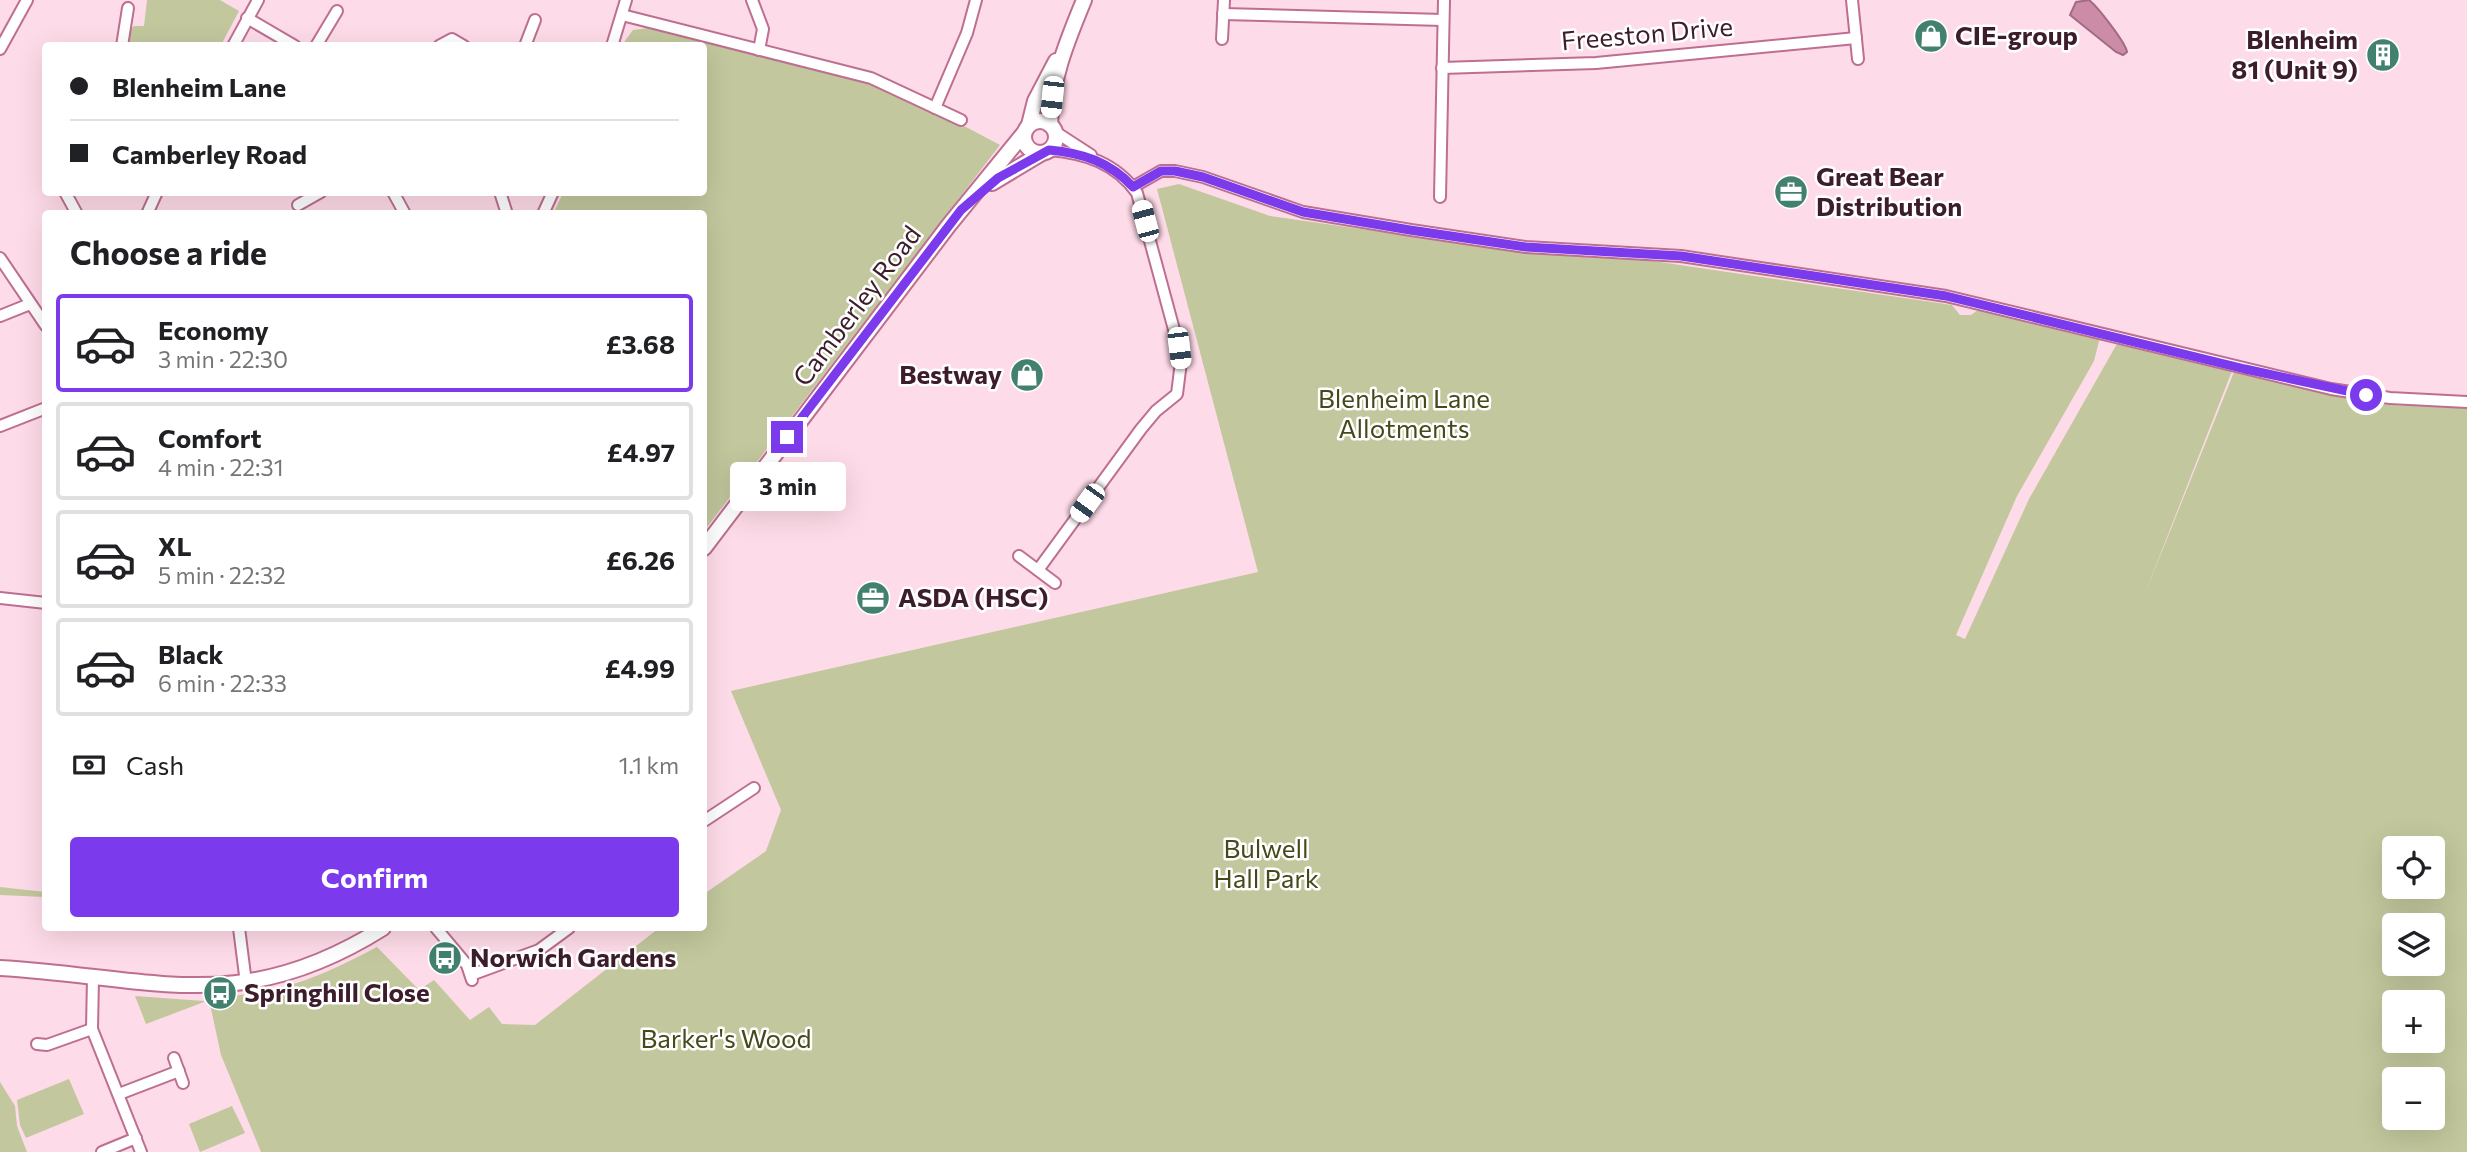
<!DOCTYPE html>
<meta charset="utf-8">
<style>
:root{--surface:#fff;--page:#f6f6f6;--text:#202124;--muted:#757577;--line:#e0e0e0;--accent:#7c3aed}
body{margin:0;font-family:Commissioner,sans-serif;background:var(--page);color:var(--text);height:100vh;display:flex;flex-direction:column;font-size:26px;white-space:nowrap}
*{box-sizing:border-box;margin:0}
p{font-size:23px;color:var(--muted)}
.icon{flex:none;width:38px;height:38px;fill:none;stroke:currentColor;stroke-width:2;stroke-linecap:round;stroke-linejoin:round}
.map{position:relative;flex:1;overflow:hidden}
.sheet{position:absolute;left:42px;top:210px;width:665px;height:721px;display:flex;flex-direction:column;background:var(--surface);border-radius:7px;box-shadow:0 7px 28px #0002}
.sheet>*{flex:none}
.hud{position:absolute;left:42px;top:42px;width:665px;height:154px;border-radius:7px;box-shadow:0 7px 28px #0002;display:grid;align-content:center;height:154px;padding:0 28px;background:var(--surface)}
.fabs{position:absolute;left:2382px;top:836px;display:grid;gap:14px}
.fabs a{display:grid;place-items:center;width:63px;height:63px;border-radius:7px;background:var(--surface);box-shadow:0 7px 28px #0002;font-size:35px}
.end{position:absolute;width:32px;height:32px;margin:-16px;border:9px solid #7c3aed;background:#fff;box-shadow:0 0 0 4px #fff}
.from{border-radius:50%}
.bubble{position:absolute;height:49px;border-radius:7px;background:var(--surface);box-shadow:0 7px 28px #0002;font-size:23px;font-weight:700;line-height:49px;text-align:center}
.car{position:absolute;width:21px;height:42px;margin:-21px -10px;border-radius:9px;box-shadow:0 0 5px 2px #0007;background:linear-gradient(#fff 24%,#345 0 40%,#fff 0 76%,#345 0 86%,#fff 0)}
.hud b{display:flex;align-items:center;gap:24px;height:66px;font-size:26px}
.hud b+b{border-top:2px solid var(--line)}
.hud i{width:18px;height:18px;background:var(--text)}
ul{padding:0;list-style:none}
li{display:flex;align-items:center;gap:21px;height:98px;margin:0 14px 10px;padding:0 14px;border:4px solid var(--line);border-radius:7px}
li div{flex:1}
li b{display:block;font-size:26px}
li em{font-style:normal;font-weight:700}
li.current{border-color:var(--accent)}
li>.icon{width:63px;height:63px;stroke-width:1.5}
h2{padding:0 28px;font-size:32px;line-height:84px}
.pay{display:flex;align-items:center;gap:18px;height:77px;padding:0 28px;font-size:26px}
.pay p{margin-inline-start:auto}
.cta{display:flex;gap:14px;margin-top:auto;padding:14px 28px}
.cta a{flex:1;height:80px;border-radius:7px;background:var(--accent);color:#fff;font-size:28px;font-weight:700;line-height:80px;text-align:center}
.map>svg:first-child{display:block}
</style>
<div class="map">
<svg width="2467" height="1152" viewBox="0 0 2467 1152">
<rect width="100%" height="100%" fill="#fedbe8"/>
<!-- green -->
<g fill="#c2c79d" fill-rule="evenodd">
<polygon points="147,0 220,0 239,11 221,45 127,46 129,31 134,26 144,26"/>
<polygon points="648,28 867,82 932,109 1000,145 704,531 704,214 553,214 563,193 704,192 704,46 622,45 633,30"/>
<path d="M1179 184 1270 216 1537 254 1646 260 1952 305 1960 315H1971L1978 310 2100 337 2094 361 2017 496 1956 635 1965 639 2029 499 2118 342 2232 371 2142 601 2234 372 2389 405 2467 408V1152H261L221 1055 210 1004C232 993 256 995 280 988 314 979 345 964 377 947L419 990 434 980 470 1020 489 1007 502 1024 535 1025 659 928H704V894L766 851 781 810 731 691 1258 572 1157 189ZM2394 849H2432V887H2394ZM2394 926H2432V964H2394ZM2394 1003H2432V1041H2394ZM2394 1080H2432V1118H2394Z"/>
<polygon points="0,887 45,892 45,897 0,895"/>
<polygon points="135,996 204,1001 204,1002 146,1024"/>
<polygon points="69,1079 84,1114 26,1138 20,1125 17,1100"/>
<polygon points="0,1082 15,1106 17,1126 27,1152 0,1152"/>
<polygon points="232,1106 245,1133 200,1152 189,1124"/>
</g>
<!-- water -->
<path fill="#cc8ca7" stroke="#a16b82" stroke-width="2" d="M2089 0C2097 6 2126 43 2127 52L2123 55 2116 52 2070 15 2076 2Z"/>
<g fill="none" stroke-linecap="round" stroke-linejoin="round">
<!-- minor casing -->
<g stroke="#be6f91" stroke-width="14">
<g id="minor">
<polyline points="752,0 763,29 759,50"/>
<polyline points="1852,0 1858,59"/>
<polyline points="1223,14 1443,20"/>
<polyline points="622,15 871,78 961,120"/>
<polyline points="247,18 295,46"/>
<polyline points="1222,39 1224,0"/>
<polyline points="122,46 128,8"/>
<polyline points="233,46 258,0"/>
<polyline points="316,46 337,11"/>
<polyline points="439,46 452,39 464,46"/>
<polyline points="525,46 535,20"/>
<polyline points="612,46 626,0"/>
<polyline points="0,49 27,0"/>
<polyline points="1442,68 1596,63 1856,38"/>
<polyline points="935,108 967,33 976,0"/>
<polyline points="1054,131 1091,155"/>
<polyline points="1133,187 1161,171 1175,171 1203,177 1303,212 1411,230 1526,247 1681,256 1946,296 2331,389 2390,398 2467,402"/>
<polyline points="65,192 77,214"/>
<polyline points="393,192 405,214"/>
<polyline points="500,192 507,214"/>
<polyline points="1440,197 1444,0"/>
<polyline points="298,205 321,192"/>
<polyline points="147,214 157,192"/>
<polyline points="543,214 553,192"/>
<polyline points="0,258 46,326"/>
<polyline points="0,316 30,304"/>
<polyline points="0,426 46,408"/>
<polyline points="1019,556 1055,583"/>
<path d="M1038 570 1141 429 1156 411 1177 394 1181 362 1179 348 1137 193C1116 163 1085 153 1049 150"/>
<polyline points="0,598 46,603"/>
<polyline points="704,821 754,788"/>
<polyline points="239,928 246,983"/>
<polyline points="436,928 467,965 472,980"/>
<polyline points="471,975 539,950 569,928"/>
<polyline points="93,978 92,1029 141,1152"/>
<polyline points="37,1044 47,1045 92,1029"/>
<polyline points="174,1058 183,1083"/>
<polyline points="119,1094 179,1071"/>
<polyline points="102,1152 136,1138"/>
</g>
</g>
<!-- major casing -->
<g stroke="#be6f91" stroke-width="18">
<g id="major">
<circle cx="1040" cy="137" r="16"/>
<polyline points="1029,125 1035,101 1056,61"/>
<path d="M1050 125C1051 80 1067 41 1084 0"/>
<polyline points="992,183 1042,153"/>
<polyline points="704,548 949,225 1024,133"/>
<path d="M0 968C153 977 240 1018 383 928"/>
</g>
</g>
<!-- minor -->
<use href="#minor" stroke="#fff" stroke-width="10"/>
<!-- major -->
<use href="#major" stroke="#fff" stroke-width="14"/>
</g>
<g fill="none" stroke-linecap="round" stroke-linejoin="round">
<!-- route -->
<path stroke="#7c3aed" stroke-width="9" d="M787 437 961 210 998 178 1049 150C1083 153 1110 162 1133 187L1161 171H1175L1203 177 1303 212 1410 230 1526 247 1681 256 1946 296 2245 369 2366 395"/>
</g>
<!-- icons -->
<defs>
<g id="shop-disc" transform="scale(1.75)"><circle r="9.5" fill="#42816f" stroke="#fff"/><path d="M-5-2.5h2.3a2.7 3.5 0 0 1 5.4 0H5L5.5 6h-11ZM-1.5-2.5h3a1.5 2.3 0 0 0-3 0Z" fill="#fff"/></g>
<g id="building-disc" transform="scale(1.75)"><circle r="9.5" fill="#42816f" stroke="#fff"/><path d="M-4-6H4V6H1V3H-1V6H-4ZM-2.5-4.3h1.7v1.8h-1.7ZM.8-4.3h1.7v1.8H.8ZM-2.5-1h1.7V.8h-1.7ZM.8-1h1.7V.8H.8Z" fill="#fff"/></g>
<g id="office-disc" transform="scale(1.75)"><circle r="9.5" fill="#42816f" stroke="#fff"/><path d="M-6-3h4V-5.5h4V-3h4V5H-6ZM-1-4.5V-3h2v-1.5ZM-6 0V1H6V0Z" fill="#fff"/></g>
<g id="bus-disc" transform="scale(1.75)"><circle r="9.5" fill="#42816f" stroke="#fff"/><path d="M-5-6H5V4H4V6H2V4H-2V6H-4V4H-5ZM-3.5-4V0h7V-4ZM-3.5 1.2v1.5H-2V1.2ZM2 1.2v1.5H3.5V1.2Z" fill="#fff"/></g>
</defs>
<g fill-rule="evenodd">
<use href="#shop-disc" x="1931" y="36"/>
<use href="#building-disc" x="2383" y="55"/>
<use href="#office-disc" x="1791" y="192"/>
<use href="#shop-disc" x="1027" y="375"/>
<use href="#office-disc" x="873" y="598"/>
<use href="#bus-disc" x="445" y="958"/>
<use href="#bus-disc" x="220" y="993"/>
</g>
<g text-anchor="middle" stroke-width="5" stroke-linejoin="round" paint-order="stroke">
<!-- street labels -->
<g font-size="26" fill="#3d1d2b" stroke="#fff">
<text transform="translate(1647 34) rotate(-5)" y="9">Freeston Drive</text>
<text transform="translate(857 306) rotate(-53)" y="9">Camberley Road</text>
</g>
<!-- poi labels -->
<g font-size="26" font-weight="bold" fill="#3d1d2b" stroke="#fff" text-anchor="start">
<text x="1955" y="45">CIE-group</text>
<text x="2358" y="49" text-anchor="end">Blenheim<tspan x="2358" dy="30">81 (Unit 9)</tspan></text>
<text x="1816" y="186">Great Bear<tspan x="1816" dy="30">Distribution</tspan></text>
<text x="1002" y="384" text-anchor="end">Bestway</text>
<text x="898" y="607">ASDA (HSC)</text>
<text x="470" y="967">Norwich Gardens</text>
<text x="244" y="1002">Springhill Close</text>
</g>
<!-- park labels -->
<g font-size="26" fill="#464919" stroke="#fff">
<text x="1404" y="408">Blenheim Lane<tspan x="1404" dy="30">Allotments</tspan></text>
<text x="1266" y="858">Bulwell<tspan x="1266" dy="30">Hall Park</tspan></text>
<text x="726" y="1048">Barker's Wood</text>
</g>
</g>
</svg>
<div class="fabs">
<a><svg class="icon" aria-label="locate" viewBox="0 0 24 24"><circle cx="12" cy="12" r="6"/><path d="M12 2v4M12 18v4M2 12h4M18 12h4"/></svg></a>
<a><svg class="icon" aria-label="layers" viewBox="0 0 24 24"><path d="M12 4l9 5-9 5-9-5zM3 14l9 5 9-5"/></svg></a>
<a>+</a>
<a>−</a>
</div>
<i class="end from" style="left:2366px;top:395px"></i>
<i class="end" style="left:787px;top:437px"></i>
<div class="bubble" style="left:730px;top:462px;width:116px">3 min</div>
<i class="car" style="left:1052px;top:97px;rotate:186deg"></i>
<i class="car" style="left:1145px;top:221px;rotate:345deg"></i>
<i class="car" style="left:1179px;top:348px;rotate:173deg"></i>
<i class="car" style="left:1087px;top:503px;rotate:216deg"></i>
<div class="hud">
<b><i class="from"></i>Blenheim Lane</b>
<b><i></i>Camberley Road</b>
</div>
<section class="sheet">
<h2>Choose a ride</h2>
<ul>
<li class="current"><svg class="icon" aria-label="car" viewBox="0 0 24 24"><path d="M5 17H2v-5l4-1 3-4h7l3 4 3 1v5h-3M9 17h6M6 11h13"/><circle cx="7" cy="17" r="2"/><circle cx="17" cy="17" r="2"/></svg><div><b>Economy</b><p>3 min · 22:30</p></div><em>£3.68</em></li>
<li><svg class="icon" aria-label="car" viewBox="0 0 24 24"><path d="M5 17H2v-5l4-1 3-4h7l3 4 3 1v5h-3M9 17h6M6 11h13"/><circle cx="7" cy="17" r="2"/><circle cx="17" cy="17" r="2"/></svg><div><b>Comfort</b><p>4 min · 22:31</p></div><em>£4.97</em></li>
<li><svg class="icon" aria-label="car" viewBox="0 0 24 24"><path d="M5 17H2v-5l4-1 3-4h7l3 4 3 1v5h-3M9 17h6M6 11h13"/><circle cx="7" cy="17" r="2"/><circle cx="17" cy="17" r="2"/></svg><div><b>XL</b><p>5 min · 22:32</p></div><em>£6.26</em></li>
<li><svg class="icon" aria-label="car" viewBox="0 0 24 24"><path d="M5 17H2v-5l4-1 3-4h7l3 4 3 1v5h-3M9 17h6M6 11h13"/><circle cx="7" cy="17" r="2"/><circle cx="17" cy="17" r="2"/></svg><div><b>Black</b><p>6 min · 22:33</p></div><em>£4.99</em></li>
</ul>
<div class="pay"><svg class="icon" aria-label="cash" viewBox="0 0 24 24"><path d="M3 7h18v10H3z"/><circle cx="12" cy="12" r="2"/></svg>Cash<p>1.1 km</p></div>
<div class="cta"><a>Confirm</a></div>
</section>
</div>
